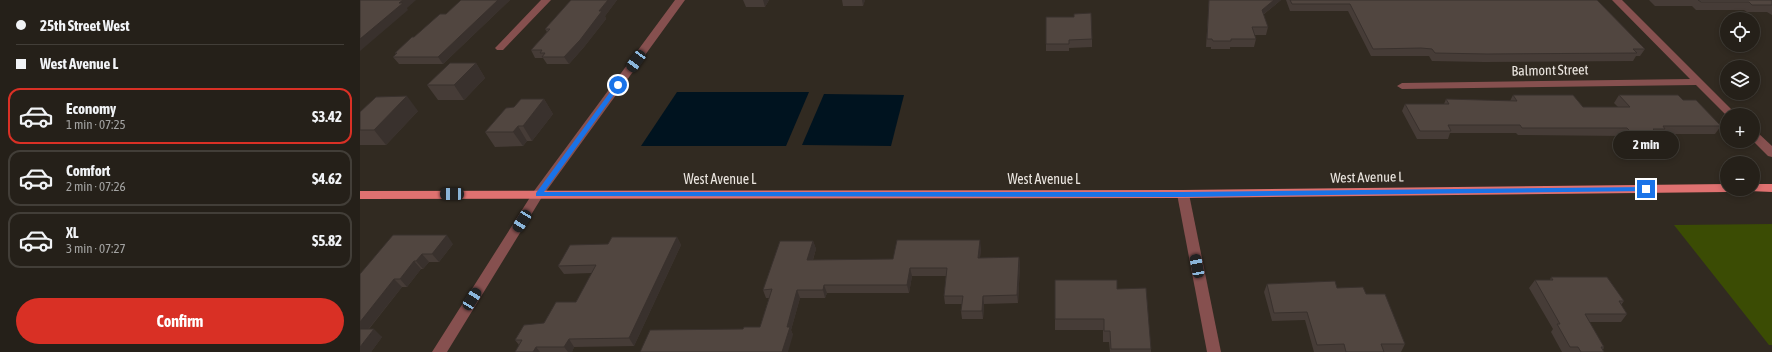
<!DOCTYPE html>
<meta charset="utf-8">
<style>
:root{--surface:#252019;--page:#312d26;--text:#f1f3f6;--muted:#a3a3a2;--line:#423e38;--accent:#d93025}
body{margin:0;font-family:"Asap Condensed",sans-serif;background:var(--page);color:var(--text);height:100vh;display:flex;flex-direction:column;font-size:15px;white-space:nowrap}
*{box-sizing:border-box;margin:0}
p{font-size:13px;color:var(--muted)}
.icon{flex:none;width:22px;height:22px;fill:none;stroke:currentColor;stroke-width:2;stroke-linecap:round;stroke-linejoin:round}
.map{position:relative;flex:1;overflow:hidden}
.panel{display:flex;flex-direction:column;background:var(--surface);width:360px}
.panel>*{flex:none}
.hud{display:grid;align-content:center;height:88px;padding:0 16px;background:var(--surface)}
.controls{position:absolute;left:1360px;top:12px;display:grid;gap:8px}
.controls a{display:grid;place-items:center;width:40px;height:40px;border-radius:50%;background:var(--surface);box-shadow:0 2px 6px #0003,0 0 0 1px var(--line);font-size:20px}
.end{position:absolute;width:18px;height:18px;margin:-9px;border:5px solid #1a73e8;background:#fff;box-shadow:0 0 0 2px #fff}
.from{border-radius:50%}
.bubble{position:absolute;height:28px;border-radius:14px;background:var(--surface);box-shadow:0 2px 6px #0003,0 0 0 1px var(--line);font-size:13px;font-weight:700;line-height:28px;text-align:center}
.car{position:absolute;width:12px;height:24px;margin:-12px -6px;border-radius:5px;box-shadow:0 0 3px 1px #0007;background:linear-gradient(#222 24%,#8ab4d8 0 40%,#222 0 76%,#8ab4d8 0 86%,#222 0)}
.hud b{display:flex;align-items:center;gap:14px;height:38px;font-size:15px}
.hud b+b{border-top:1px solid var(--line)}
.hud i{width:10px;height:10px;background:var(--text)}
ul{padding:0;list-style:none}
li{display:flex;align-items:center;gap:12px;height:56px;margin:0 8px 6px;padding:0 8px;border:2px solid var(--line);border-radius:12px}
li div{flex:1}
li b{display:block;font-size:15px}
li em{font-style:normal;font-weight:700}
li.active{border-color:var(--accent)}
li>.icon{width:36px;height:36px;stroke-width:1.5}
.cta{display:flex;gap:8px;margin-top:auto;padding:8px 16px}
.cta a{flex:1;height:46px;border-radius:24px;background:var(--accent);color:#fff;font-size:16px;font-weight:700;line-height:46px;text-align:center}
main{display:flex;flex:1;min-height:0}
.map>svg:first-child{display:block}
</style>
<main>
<section class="panel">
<div class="hud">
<b><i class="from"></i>25th Street West</b>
<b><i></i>West Avenue L</b>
</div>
<ul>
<li class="active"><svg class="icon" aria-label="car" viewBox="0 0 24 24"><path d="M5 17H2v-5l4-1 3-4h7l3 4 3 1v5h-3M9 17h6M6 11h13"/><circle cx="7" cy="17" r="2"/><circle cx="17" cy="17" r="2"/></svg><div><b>Economy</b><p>1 min · 07:25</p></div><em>$3.42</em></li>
<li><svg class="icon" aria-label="car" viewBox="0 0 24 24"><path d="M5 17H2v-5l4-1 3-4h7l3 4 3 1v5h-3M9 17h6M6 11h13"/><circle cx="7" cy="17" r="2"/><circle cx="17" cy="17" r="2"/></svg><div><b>Comfort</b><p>2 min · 07:26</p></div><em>$4.62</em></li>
<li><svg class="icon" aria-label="car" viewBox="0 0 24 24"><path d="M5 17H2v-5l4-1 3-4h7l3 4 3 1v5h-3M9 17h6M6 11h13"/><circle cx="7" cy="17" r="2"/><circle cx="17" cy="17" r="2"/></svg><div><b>XL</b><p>3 min · 07:27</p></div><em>$5.82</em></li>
</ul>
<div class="cta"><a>Confirm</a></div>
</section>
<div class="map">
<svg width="1412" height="352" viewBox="0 0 1412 352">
<rect width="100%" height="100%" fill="#312a21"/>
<!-- green -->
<polygon fill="#3b4c04" points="1412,224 1412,345 1409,345 1314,225"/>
<!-- water -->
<g fill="#00131f">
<polygon points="317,92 449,92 426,146 281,146"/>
<polygon points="464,94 544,95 531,146 442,145"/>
</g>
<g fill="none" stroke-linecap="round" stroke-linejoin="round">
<!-- minor -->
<g fill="#86504f" fill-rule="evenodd">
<polygon points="181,0 191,0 143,50 137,50 135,48 137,46"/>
<polygon points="315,0 325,0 182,197 87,352 72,352 174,191"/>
<polygon points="1252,0 1262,0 1377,115 1367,115 1367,116 1336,85 1042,89 1037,86 1042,83 1330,79"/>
<polygon points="1393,131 1397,132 1412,146 1412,157 1408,156 1393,141"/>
<polygon points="823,190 827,191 829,194 861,352 847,352 817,194 819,191"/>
</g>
<!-- major -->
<g fill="#df7170" fill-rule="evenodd">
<polygon points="1367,184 1367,189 1373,189 1367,192 823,198 0,199 0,191 823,190"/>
<polygon points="1393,184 1412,184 1412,192 1389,191 1387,189 1393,189"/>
</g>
</g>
<!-- wall -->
<g fill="#463c37">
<polygon points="101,0 150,0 83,64 39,64 33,57 36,54 35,53 54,37 86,14"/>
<polygon points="211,0 257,0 245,16 246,19 224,47 209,64 187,64 183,58 175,58 171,50 187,32 185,29"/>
<polygon points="383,0 409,0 405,7 386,7"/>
<polygon points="482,0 505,0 503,6 483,6"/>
<polygon points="849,0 921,0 903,15 908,27 906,35 894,35 896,39 894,47 870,47 870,49 851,49 851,47 846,47"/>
<polygon points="926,0 1237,0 1285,49 1280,56 1276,56 1273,61 1124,62 1072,61 1069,56 1011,56 988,11 930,11"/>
<polygon points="1289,0 1412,0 1412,15 1407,12 1387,12 1384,10 1336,10 1332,6 1295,6"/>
<polygon points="686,17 732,39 732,47 709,48 709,51 686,51"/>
<polygon points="116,63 125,78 104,100 78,100 67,85"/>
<polygon points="1153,95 1223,107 1258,107 1254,103 1259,95 1323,100 1361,126 1355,134 1302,134 1300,137 1291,137 1289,139 1265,139 1262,136 1158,135 1156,133 1090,133 1088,139 1057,139 1042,111 1045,104 1084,104 1086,99 1150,101"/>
<polygon points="184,99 193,114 172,141 167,141 163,146 135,147 125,132 154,107"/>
<polygon points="58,111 26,145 0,145 0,112"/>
<polygon points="317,237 321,245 274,346 214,347 212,352 155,352 159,345 155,340 184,323 216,302 232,273 204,274 198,266 248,244"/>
<polygon points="453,241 456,249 453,260 533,259 621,248 620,258 659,257 660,265 658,303 624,304 623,319 602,319 601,311 602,304 585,304 584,296 586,276 552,276 549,293 467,293 465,298 440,298 431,330 433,335 383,329 400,327 409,298 406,298 403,290"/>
<polygon points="93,244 79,262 69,262 63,269 61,269 47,287 42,287 9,329 22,337 11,352 0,352 0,274"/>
<polygon points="1191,277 1264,301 1261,305 1267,314 1261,322 1229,322 1244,347 1243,350 1244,352 1202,352 1191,332 1193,329 1169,288 1175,280 1190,280"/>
<polygon points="695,280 757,289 791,349 791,352 750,352 749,342 743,342 743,330 695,330"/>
<polygon points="907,284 977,288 1006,294 1045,344 1041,352 954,352 945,320 912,321 904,292"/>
</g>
<!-- shaded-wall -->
<g fill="#39312d">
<polygon points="43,0 56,0 47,8 48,10 0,51 0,39"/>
<polygon points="138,0 150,0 83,64 78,57"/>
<polygon points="248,0 257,0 245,16 246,19 224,47 209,64 204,57"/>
<polygon points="403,0 409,0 405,7"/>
<polygon points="502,0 505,0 503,6"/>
<polygon points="914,0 921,0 900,17 902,10"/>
<polygon points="116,63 125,78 104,100 94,85"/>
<polygon points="47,96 58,111 26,145 14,130"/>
<polygon points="184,99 193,114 172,141 163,126"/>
<polygon points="158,126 167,141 163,146 153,132"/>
<polygon points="87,235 93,244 79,262 72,254"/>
<polygon points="317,237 321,245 274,346 269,338"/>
<polygon points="620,240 621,248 619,266 618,258"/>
<polygon points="453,241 456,249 450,268 447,260"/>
<polygon points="62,254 69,262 63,269 56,261"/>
<polygon points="659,257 660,265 658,303 657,295"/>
<polygon points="54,261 61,269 47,287 40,279"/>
<polygon points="550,268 552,276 549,293 547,285"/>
<polygon points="34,279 42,287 2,337 0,335 0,322"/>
<polygon points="464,285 467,293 465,298 463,290"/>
<polygon points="437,290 440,298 431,330 433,335 428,352 422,352 427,327"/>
<polygon points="623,296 624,304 623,319 622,311"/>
<polygon points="14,329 22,337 11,352 0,352 0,347"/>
<polygon points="209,339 214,347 212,352 208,352 204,347"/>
<polygon points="176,347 180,352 173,352"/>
</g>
<!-- building -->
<g fill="#514640" stroke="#39312d">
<polygon points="0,0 43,0 39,3 43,3 0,39"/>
<polygon points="101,0 138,0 78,57 33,57 37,53 35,53 52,37 54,37 80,14 86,14"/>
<polygon points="211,0 248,0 239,11 242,11 220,40 204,57 182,57 185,53 180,53 182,50 171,50 190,29 185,29"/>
<polygon points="849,0 914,0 902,10 908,27 892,27 896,39 871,39 871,41 853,41 852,39 847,39"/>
<polygon points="930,0 1237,0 1285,49 1273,49 1277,53 1127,54 1075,53 1072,49 1061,48 1013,49 990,4 932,4"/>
<polygon points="1338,0 1412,0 1412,5 1392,5 1389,2 1341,2"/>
<polygon points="731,13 732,39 709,40 709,44 686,44 686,17 714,17 714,14"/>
<polygon points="90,63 116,63 94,85 67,85"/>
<polygon points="1153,95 1213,95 1223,107 1270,107 1259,95 1318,95 1323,100 1336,100 1361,126 1303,126 1305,129 1293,129 1295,131 1270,131 1267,128 1162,128 1160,125 1088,125 1091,131 1060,131 1045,104 1089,104 1086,99 1157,101"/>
<polygon points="47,96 14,130 0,130 0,112 16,97"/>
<polygon points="161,99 184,99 163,126 158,126 153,132 125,132 146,108 154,107"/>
<polygon points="33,235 87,235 72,254 62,254 56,261 54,261 40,279 34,279 0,322 0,274"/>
<polygon points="252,237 317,237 269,338 209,339 204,347 176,347 173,352 155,352 162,340 155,340 164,325 184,323 196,302 216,302 236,265 198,266 210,245 248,244"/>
<polygon points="537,240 620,240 618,258 659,257 657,295 623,296 622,311 601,311 603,296 584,296 587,268 550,268 547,285 464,285 463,290 437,290 427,327 430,327 422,352 280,352 290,330 383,329 384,327 400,327 412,289 403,290 420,241 453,241 447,260 533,259"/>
<polygon points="1191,277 1247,277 1264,301 1259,301 1267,314 1225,314 1244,347 1241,347 1244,352 1221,352 1218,347 1210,347 1197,324 1200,324 1175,280 1193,280"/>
<polygon points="695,280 757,280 757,289 786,288 791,349 751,349 750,331 744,331 744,319 695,319"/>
<polygon points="975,281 977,288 1003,287 1006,294 1025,294 1045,344 1021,344 1024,352 986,352 984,344 957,345 947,312 914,313 907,284"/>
<polygon points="0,329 14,329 0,347"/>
</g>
<!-- route -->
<polygon fill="#1a73e8" points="256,84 261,85 184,192 823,192 1286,187 1289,189 1286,191 823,197 176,196 176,193"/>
<g text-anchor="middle" stroke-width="4" stroke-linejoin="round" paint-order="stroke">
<!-- street labels -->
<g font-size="14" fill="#ebe6e0" stroke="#312a21">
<text transform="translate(1190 70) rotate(-1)" y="5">Balmont Street</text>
<text transform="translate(1007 177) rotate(-1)" y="5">West Avenue L</text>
<text x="360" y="184">West Avenue L</text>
<text x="684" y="184">West Avenue L</text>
</g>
</g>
</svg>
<div class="controls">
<a><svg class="icon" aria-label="locate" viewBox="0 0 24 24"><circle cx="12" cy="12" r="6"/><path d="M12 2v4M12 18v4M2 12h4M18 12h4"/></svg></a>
<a><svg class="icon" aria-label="layers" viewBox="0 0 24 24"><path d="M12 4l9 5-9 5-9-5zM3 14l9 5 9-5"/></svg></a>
<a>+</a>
<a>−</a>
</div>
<i class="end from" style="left:258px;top:85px"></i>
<i class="end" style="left:1286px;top:189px"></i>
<div class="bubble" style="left:1253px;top:131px;width:66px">2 min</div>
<i class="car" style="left:276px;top:61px;rotate:216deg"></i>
<i class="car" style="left:92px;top:194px;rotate:270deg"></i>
<i class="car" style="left:162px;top:221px;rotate:212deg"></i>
<i class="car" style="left:837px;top:266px;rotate:349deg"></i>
<i class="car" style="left:112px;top:299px;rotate:32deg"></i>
</div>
</main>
